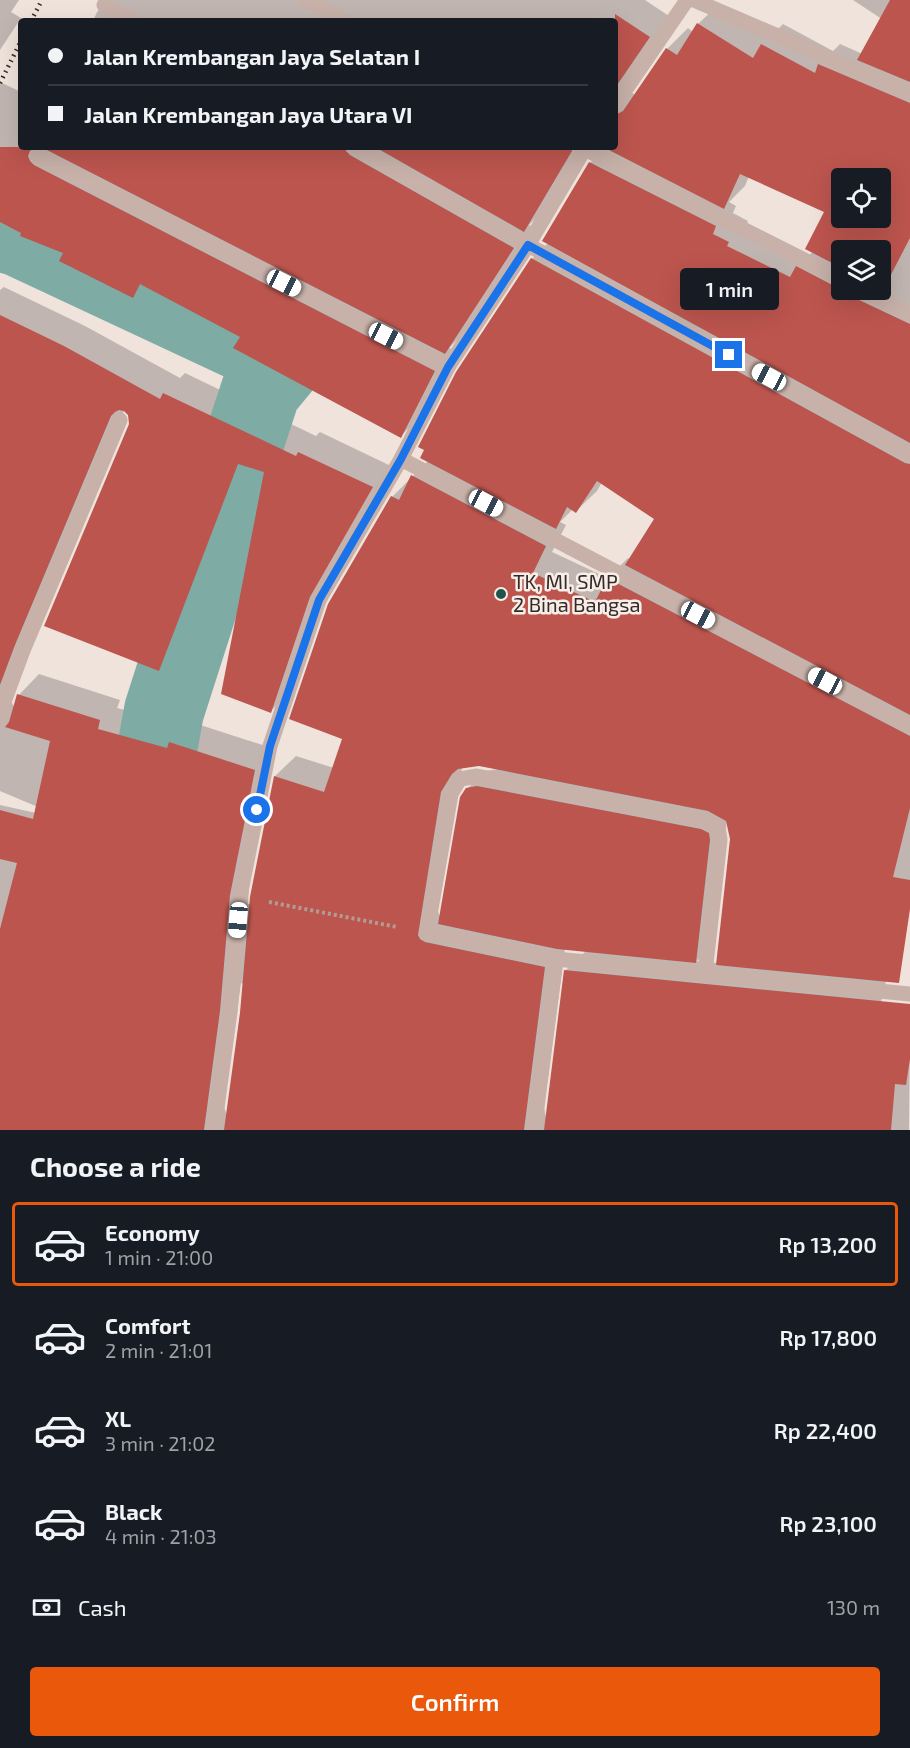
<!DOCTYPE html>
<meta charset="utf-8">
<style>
:root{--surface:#171b24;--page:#20242c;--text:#f1f3f6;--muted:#9ea1a6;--line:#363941;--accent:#ea580c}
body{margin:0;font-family:"Exo 2",sans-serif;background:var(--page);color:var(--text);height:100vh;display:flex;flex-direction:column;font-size:22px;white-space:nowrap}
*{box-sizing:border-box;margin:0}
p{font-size:20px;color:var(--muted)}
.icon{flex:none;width:33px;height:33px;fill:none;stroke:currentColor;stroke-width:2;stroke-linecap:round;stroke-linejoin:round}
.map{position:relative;height:1130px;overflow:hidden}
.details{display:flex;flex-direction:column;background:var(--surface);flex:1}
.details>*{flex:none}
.banner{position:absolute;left:18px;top:18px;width:600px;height:132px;border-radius:6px;box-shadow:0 6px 24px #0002;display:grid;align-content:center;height:132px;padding:0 30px;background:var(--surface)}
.tools{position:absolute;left:831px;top:168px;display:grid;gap:12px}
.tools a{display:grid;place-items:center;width:60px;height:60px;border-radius:6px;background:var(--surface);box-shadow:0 6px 24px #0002;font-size:30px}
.end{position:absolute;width:27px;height:27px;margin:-14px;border:8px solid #1a73e8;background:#fff;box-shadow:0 0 0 3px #fff}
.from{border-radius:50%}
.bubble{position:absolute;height:42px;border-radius:6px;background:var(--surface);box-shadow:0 6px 24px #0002;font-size:20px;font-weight:600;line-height:42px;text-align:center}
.car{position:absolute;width:18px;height:36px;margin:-18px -9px;border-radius:8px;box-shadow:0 0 4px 2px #0007;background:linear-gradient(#fff 24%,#345 0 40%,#fff 0 76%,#345 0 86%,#fff 0)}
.banner b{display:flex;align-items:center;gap:21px;height:57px;font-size:22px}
.banner b+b{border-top:2px solid var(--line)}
.banner i{width:15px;height:15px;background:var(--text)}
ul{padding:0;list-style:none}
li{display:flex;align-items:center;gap:18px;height:84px;margin:0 12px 9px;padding:0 18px;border:3px solid transparent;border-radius:6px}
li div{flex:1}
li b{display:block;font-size:22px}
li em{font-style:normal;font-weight:600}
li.current{border-color:var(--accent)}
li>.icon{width:54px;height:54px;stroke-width:1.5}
h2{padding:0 30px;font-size:27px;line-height:72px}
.pay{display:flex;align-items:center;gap:15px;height:66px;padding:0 30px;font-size:22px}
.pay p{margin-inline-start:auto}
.primary-button{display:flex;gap:12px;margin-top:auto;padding:12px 30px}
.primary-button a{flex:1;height:69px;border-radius:6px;background:var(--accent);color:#fff;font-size:24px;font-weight:600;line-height:69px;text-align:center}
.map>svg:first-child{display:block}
</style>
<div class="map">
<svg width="910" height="1130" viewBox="0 0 910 1130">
<rect width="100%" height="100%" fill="#f0e3dc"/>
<!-- shadow -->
<g fill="#0003" fill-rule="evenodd">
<polygon points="0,0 19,0 11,12 21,18 0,50"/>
<path d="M109 0H645L669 16 627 89 635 95 667 49 688 28 693 32 698 24 719 4 771 36 783 24 833 51 840 44 910 75V882L876 1023 910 1032 909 1130H0V805L59 818V816L0 791V290L4 287 85 326 180 378 185 373 316 436 320 432 393 467 330 575 291 690 271 711 266 471 249 466 180 649 159 669 130 424 131 418 124 411 35 623 10 700 15 708 19 695 39 674 120 700 117 708 186 727 191 722 275 749 250 873 248 904H250L275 776 296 756 334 768 344 738 392 497 428 461 532 259 548 243 590 163 605 147H615V21H93L97 12ZM749 176 826 212 813 252 809 255 746 225 748 221 733 213 736 206 729 202 745 186ZM842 178H880V218H842ZM842 250H880V290H842ZM602 482 656 519 630 559 628 558 608 578 552 552 566 525 560 522 573 509 576 511 597 491ZM479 765 499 769 485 771 467 789 441 919 437 909 462 768ZM727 818 731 841 717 963 697 961 713 945ZM565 949 586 951 566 970 546 1118 544 1107ZM241 983 244 984 227 1115 224 1107Z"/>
<polygon points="853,0 910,0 910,21 900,31"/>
<polygon points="0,82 21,92 21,147 582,147 545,209 529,225 534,227 465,332 449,348 454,350 421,415 401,436 242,336 144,285 133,296 65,252 0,221"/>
</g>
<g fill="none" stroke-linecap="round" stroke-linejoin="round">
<!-- river -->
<polyline stroke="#7eaba4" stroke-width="80" points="0,231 20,237 285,361 261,390 241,451 206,580 164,711 151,783 124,849"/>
</g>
<!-- building -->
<g fill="#bc554e" fill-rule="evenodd">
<polygon points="890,0 910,0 910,82 857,60"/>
<polygon points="615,14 650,37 615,88"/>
<path d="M697 23 753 58 761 44 815 73 818 64 910 103V238L883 290 880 289V250H842V268L805 249 824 212 740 174 724 209 603 147H615V115L623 111 666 48 677 55ZM842 178H880V218H842Z"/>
<polygon points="0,147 35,147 30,151 28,156 30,161 34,165 435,371 401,438 233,348 240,337 140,284 133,298 59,261 63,253 20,236 21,233 0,222"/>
<polygon points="41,147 345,147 346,151 350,155 514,248 445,354"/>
<polygon points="375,147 571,147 572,151 524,232"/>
<polygon points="589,162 716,226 713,234 729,242 727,246 790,277 796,266 842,290 851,290 853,295 857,299 910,324 910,443 542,241"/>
<polygon points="531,258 905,463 910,464 910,715 625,565 654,519 597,481 576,513 567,507 556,529 420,458 424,450 418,447 456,372"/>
<polygon points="0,315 64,346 160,399 163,393 296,456 298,452 373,487 310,597 271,713 221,694 264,472 238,464 159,671 44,626 129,424 128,415 124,411 119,410 115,412 111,416 15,645 0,685"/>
<polygon points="411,475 546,546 533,573 595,602 607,578 910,736 910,808 893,877 910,880 910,909 899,983 716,965 730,839 726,821 708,811 479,766 458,769 452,774 441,792 418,935 420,939 425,942 545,967 524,1130 224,1130 240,1013 250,897 274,776 324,792 342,739 289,719 328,604 391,496 399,500"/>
<polygon points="17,694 100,720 98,729 167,748 169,742 255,770 230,895 220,1011 204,1130 0,1130 0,929 17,863 0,859 0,810 33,819 50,741 5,727 9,722"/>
<polygon points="477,786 701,829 709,833 710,840 696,963 557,949 438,924 460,797 466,788"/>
<polygon points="564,970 910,1004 910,1059 906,1085 895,1084 891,1130 544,1130"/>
</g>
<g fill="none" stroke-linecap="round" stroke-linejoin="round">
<!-- path -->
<polyline stroke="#b39b94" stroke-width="4" stroke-dasharray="3 3" stroke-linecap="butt" points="269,902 397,927"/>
<!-- minor -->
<g stroke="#c7b1a9" stroke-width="15">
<polyline points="306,0 345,21"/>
<polyline points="694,0 910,93"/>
<polyline points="104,5 133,21"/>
<polyline points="615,105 687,0"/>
<polyline points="355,147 528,245 910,454"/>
<polyline points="581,147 842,279"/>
<polyline points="38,156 448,367"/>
<polyline points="861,290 910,314"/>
<polyline points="401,459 910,726"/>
<polyline points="0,719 4,702 24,648 120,420"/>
<polyline points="705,973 720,840 718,827 704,820 477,776 460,779 451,794 427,932 556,959 910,994"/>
<polyline points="214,1130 230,1012 240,896 270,746 319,600 401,459 448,367 528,245 586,147"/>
<polyline points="534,1130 556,959"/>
</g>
<!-- rail -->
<g stroke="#352a29" stroke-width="4.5" stroke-dasharray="1.5 4.5" stroke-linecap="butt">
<polyline points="31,21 42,0"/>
<polyline points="0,83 21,41"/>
</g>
</g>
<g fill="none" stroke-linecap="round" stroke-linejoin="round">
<!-- route -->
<polyline stroke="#1a73e8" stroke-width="8" points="257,810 270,746 319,600 401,459 448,367 528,245 729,355"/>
</g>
<!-- markers -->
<circle fill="#21534d" stroke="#f8eee8" stroke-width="2" cx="501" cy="594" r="6"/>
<g text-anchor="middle" stroke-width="5" stroke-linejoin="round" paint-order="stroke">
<!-- poi labels -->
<g font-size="20" fill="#352a29" stroke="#f8eee8" text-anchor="start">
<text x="513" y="589">TK, MI, SMP<tspan x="513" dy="23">2 Bina Bangsa</tspan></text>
</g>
</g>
</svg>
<div class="tools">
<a><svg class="icon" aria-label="locate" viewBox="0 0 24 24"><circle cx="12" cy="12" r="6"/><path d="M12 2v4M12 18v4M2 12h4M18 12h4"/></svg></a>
<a><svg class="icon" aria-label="layers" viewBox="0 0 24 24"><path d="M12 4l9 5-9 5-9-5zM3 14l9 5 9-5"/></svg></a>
</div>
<i class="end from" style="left:257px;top:810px"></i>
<i class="end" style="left:729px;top:355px"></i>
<div class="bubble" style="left:680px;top:268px;width:99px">1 min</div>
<i class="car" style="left:284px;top:283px;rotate:117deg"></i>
<i class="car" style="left:386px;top:336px;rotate:117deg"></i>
<i class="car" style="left:769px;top:377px;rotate:298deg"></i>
<i class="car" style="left:486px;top:503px;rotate:118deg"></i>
<i class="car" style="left:698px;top:615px;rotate:118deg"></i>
<i class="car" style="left:825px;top:681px;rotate:298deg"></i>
<i class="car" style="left:238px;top:920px;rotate:185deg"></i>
<div class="banner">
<b><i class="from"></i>Jalan Krembangan Jaya Selatan I</b>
<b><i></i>Jalan Krembangan Jaya Utara VI</b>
</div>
</div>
<section class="details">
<h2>Choose a ride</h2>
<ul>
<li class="current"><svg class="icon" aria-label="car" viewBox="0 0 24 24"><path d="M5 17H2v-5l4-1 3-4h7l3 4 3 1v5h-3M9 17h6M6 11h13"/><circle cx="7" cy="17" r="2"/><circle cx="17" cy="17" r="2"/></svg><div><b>Economy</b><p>1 min · 21:00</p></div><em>Rp 13,200</em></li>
<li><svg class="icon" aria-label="car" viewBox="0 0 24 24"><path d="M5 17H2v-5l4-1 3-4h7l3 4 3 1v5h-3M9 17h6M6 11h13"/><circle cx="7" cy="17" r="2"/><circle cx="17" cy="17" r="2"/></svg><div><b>Comfort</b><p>2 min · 21:01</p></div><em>Rp 17,800</em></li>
<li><svg class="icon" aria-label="car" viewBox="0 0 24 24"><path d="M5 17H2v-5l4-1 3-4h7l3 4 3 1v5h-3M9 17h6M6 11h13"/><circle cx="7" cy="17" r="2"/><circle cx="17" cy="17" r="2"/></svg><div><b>XL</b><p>3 min · 21:02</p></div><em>Rp 22,400</em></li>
<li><svg class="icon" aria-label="car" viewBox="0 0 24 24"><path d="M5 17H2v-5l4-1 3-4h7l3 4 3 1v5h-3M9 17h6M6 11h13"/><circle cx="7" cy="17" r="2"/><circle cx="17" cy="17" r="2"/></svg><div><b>Black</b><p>4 min · 21:03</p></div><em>Rp 23,100</em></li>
</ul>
<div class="pay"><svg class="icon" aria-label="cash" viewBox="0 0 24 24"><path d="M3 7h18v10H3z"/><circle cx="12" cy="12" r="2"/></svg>Cash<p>130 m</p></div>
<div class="primary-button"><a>Confirm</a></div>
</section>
